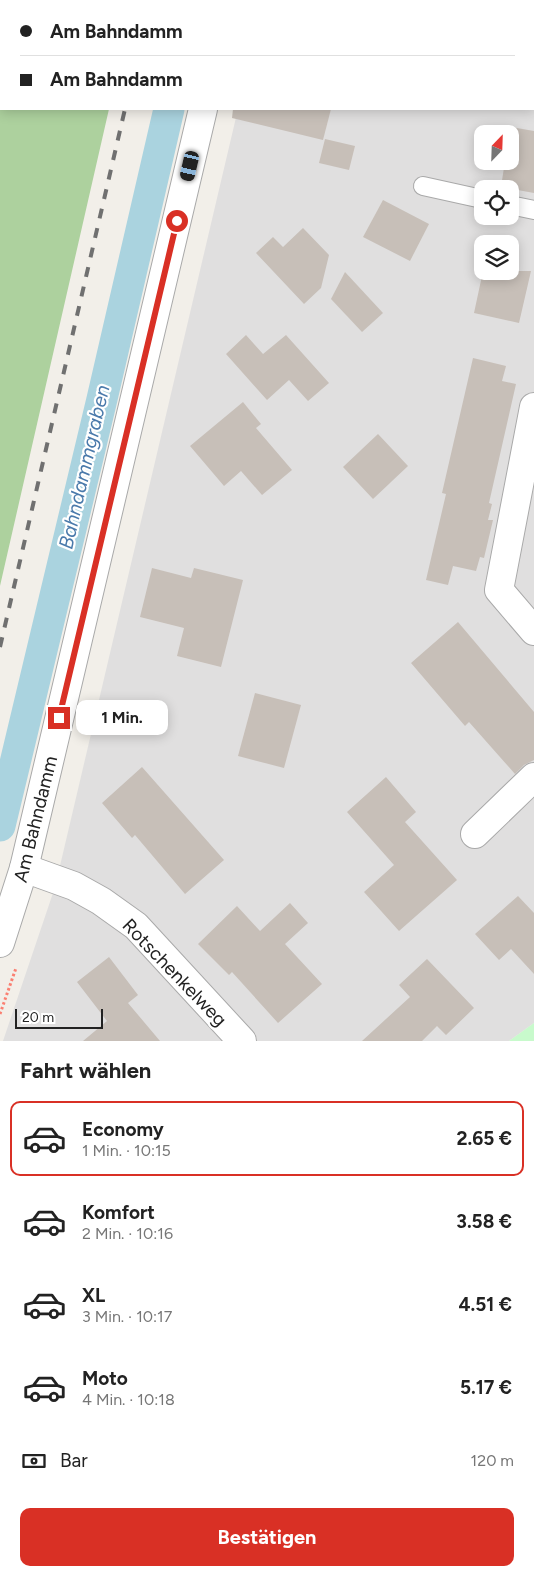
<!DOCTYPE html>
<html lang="de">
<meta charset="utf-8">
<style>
:root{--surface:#fff;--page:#f6f6f6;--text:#222;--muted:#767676;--line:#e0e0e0;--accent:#d93025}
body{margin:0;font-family:Figtree,sans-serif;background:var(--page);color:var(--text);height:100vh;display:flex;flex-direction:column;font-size:19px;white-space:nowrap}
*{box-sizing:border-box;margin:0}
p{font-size:16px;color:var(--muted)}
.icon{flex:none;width:28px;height:28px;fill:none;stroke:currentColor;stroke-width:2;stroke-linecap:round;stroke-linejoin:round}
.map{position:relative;height:1041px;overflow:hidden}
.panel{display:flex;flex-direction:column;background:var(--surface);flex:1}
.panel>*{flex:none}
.hud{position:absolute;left:0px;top:0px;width:535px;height:110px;box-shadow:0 2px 12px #0003;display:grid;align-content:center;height:110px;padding:0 20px;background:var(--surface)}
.needle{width:32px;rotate:23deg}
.buttons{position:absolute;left:474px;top:125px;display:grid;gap:10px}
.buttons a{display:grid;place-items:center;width:45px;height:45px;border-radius:10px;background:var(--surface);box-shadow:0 2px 12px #0003;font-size:25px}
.scale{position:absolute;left:15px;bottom:12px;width:88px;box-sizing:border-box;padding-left:5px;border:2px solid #222;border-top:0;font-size:14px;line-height:18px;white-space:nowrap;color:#222;-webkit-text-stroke:4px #fff;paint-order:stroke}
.end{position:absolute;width:22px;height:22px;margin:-11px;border:6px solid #d93025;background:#fff;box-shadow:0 0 0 2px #fff}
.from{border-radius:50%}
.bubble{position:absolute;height:35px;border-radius:10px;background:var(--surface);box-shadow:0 2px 12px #0003;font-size:16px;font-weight:700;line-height:35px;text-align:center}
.car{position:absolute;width:15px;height:30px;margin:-15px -8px;border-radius:6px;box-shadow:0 0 4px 1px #0007;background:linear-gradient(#222 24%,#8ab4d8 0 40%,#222 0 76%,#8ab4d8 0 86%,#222 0)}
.hud b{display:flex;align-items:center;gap:18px;height:48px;font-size:19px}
.hud b+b{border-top:1px solid var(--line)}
.hud i{width:12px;height:12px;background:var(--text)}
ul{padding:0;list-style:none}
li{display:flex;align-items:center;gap:15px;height:75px;margin:0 10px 8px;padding:0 10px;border:2px solid transparent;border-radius:10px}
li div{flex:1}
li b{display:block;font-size:19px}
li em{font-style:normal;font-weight:700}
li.current{border-color:var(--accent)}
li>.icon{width:45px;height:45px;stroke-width:1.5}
h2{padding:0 20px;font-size:22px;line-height:60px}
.pay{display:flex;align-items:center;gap:12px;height:55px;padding:0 20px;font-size:19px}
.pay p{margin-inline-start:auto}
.primary-button{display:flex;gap:10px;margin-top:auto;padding:10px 20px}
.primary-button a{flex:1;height:58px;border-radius:10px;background:var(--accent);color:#fff;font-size:20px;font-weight:700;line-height:58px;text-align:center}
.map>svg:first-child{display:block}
</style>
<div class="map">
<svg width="534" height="1041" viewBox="0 0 534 1041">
<rect width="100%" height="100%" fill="#f2efe9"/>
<!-- residential -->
<path fill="#e0dfdf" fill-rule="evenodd" d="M264 0H534V1023L509 1041H3L55 887 238 109H534V1H264ZM482 134H510V161H482ZM482 189H510V216H482ZM482 244H510V271H482Z"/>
<!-- forest -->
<polygon fill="#add19e" points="0,0 134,0 134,1 1,1 1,109 109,109 0,586"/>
<!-- park -->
<polygon fill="#c8facc" points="534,1023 534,1041 509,1041"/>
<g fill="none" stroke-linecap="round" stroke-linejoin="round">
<!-- canal -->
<g stroke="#aad3df" stroke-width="31">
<polyline points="194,1 194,0"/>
<polyline points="0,826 102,399 169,109"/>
</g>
</g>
<!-- building -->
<g fill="#c7bfb8">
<polygon points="233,109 331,109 323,140 232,118"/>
<polygon points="511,127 534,131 534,193 501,187 505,161 510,161"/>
<polygon points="325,139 355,146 349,170 319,163"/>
<polygon points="383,200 429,224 410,261 363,237"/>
<polygon points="303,228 329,255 321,288 304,304 256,253 273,237 283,247"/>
<polygon points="483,271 531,271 519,323 474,313"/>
<polygon points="345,272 383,313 362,332 331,299"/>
<polygon points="246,335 263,354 286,335 329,383 308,401 289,380 267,400 226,354"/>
<polygon points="473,358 506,366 502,381 516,384 489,503 492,504 488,520 493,520 484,558 480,557 476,571 453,566 448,585 426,580 446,494 442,493"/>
<polygon points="243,402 261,424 256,428 292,470 262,495 241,471 224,486 190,446"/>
<polygon points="378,434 408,466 373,499 343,467"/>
<polygon points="152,568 191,578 194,568 243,580 221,667 177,656 184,628 140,617"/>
<polygon points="458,622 534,712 534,760 524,765 515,774 469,722 465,726 411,663"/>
<polygon points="255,693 301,705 284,768 238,756"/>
<polygon points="142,767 224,860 185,894 135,835 132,838 102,803"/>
<polygon points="386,777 416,812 405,822 457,880 399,931 364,892 394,865 347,812"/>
<polygon points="518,896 534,913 534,974 511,949 499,960 475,934"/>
<polygon points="290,903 308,923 285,944 322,984 278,1023 232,972 229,975 198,944 237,906 260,931"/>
<polygon points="109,957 138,995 128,1003 160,1041 83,1041 107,1021 77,982"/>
<polygon points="427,959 474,1008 446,1035 437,1026 422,1041 362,1041 410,997 399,985"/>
</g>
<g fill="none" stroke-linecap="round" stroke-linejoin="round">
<!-- lane casing -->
<g stroke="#a9a9a9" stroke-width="20">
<g id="lane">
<polyline points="423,186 482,199"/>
<polyline points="510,205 534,210"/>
</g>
</g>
<!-- street casing -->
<g stroke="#a9a9a9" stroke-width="30">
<g id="street">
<polyline points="229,1 229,0"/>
<polyline points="534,407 499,590 534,631"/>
<polyline points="475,834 534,777"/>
<polyline points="24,868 74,886 101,901 136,926 242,1041"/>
<polyline points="0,943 24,868 203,109"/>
</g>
</g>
<!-- path -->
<polyline stroke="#fa8072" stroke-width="3" stroke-dasharray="2.5 2.5" stroke-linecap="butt" points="0,1014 16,968"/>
<!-- lane -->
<use href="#lane" stroke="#fff" stroke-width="18"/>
<!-- street -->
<use href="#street" stroke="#fff" stroke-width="28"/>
<!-- rail -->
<g stroke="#707070" stroke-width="4" stroke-dasharray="10 10" stroke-linecap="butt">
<polyline points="150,1 150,0"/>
<polyline points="0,647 125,109"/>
</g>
</g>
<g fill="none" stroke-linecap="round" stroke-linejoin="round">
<!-- route -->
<polyline stroke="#d93025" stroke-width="6" points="59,718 177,221"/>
</g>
<g text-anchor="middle" stroke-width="4.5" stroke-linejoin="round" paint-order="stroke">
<!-- street labels -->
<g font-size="19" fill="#222" stroke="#fff">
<text transform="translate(35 819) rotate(-76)" y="7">Am Bahndamm</text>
<text transform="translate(175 972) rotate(46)" y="7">Rotschenkelweg</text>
</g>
<!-- water labels -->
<g font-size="20" font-style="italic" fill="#4a7aab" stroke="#fff">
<text transform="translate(84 467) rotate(-77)" y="7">Bahndammgraben</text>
</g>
</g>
</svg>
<div class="buttons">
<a><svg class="needle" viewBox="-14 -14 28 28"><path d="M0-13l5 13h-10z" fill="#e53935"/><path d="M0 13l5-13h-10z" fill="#767676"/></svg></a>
<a><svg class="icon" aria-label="locate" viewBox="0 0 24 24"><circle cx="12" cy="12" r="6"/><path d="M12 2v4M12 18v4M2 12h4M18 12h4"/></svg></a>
<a><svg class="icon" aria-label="layers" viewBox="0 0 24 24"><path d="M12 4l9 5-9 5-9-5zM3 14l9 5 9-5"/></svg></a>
</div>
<div class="scale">20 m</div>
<i class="end from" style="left:177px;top:221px"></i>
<i class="end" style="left:59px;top:718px"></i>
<div class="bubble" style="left:76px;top:700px;width:92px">1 Min.</div>
<i class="car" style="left:190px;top:166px;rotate:193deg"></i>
<div class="hud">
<b><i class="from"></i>Am Bahndamm</b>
<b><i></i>Am Bahndamm</b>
</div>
</div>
<section class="panel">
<h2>Fahrt wählen</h2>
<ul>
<li class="current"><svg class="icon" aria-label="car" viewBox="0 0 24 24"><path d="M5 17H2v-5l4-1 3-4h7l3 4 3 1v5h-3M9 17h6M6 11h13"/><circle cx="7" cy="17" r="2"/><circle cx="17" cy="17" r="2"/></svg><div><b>Economy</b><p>1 Min. · 10:15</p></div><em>2.65 €</em></li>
<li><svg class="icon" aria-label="car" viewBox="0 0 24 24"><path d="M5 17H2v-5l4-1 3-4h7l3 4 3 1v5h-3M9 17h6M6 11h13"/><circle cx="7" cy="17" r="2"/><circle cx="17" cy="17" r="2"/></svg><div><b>Komfort</b><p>2 Min. · 10:16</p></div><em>3.58 €</em></li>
<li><svg class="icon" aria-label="car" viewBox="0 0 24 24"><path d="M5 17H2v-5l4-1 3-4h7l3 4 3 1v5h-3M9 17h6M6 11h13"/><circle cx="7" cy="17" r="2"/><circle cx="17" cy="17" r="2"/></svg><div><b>XL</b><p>3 Min. · 10:17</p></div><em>4.51 €</em></li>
<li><svg class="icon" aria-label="car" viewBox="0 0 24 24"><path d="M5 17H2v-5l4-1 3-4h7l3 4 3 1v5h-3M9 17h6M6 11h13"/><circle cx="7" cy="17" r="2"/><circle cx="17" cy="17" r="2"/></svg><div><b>Moto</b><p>4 Min. · 10:18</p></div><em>5.17 €</em></li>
</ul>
<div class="pay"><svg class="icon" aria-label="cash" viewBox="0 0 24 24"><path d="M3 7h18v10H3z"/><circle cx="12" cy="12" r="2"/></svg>Bar<p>120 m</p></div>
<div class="primary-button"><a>Bestätigen</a></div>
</section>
